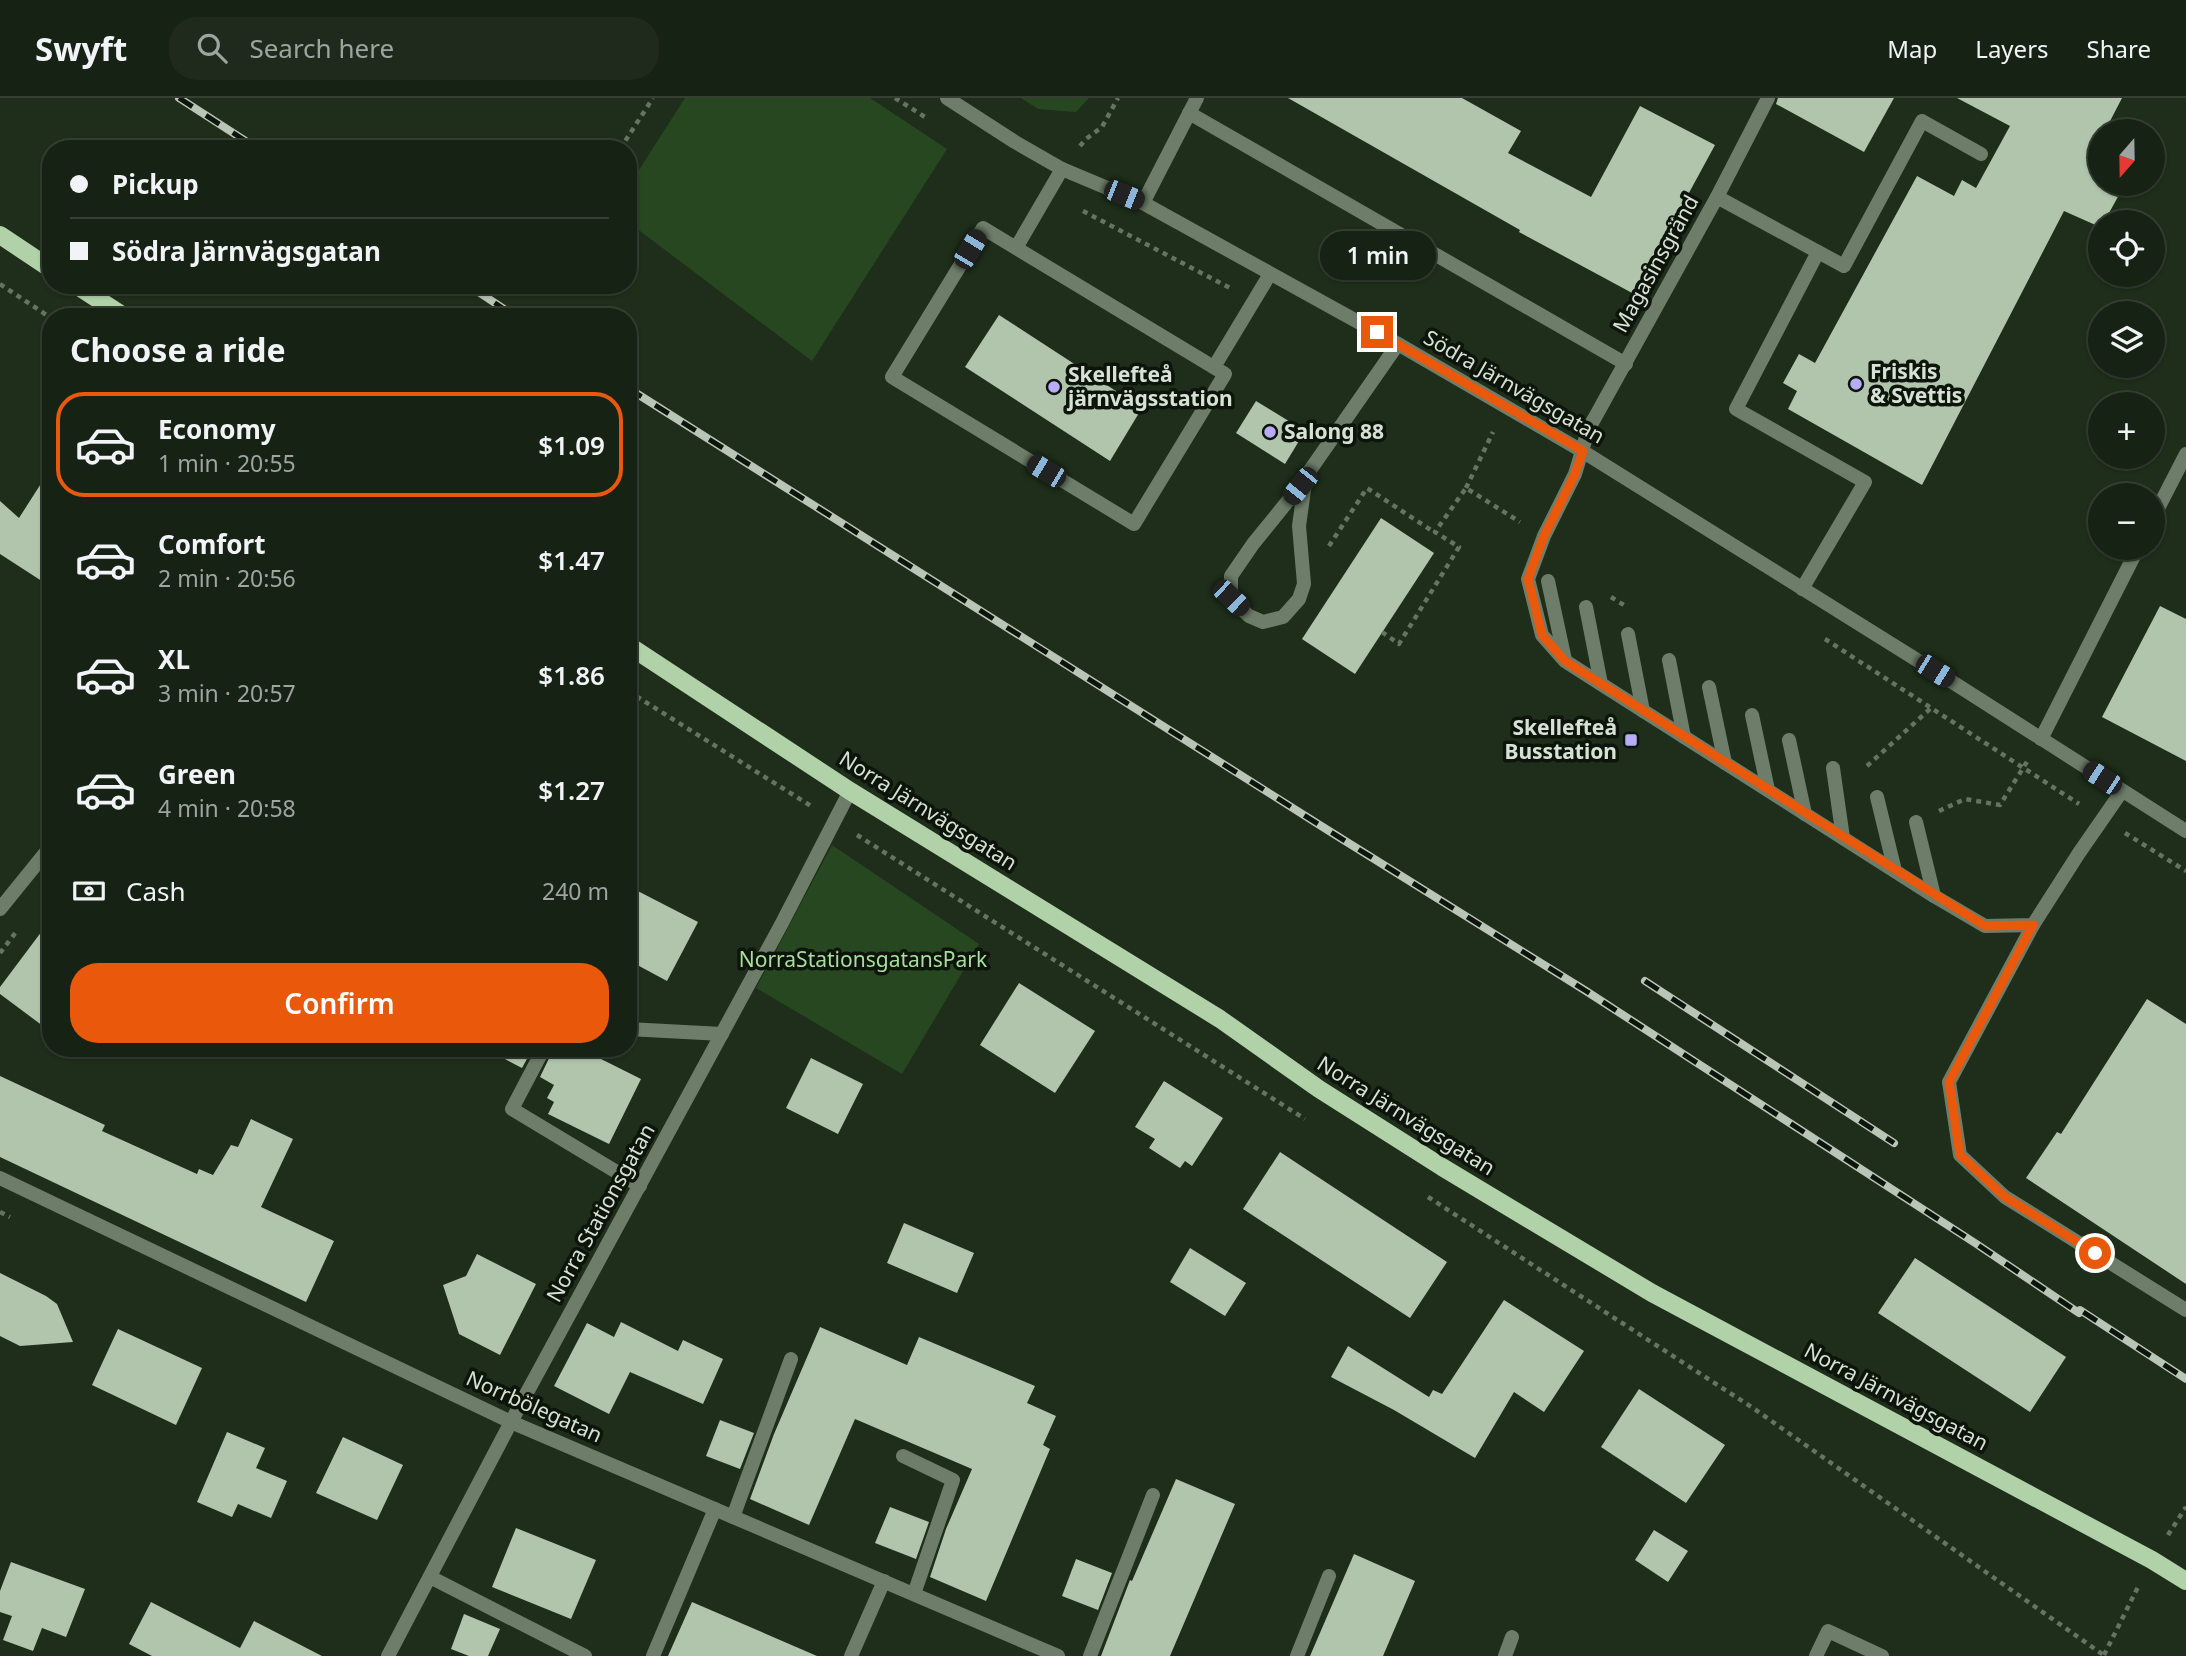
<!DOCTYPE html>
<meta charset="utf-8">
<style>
:root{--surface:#162214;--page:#1f2a1d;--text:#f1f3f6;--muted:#9ea4a0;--line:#353f34;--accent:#ea580c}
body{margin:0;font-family:"Noto Sans",sans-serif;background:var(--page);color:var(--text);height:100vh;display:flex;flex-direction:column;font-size:26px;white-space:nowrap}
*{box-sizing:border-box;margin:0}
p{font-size:23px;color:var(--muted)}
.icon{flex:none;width:38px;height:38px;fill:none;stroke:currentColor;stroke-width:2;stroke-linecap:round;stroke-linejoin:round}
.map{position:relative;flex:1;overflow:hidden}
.sheet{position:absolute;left:42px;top:210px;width:595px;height:749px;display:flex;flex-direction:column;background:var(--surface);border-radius:28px;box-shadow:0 2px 5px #0004,0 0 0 2px var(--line)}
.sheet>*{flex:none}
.hud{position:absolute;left:42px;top:42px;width:595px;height:154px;border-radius:28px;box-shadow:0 2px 5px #0004,0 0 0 2px var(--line);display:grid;align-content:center;height:154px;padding:0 28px;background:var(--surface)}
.needle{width:46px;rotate:200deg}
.controls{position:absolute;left:2088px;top:21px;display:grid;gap:14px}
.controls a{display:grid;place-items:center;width:77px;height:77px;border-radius:50%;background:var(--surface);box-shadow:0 2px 5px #0004,0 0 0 2px var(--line);font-size:35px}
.end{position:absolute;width:32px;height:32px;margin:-16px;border:9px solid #ea580c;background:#fff;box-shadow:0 0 0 4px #fff}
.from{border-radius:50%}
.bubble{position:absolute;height:49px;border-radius:24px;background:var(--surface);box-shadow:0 2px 5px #0004,0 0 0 2px var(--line);font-size:23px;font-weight:600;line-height:49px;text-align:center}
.car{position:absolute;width:21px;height:42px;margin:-21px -10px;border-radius:9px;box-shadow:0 0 5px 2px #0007;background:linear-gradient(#222 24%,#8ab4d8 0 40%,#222 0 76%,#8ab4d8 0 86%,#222 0)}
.hud b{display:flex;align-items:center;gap:24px;height:66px;font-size:26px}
.hud b+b{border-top:2px solid var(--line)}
.hud i{width:18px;height:18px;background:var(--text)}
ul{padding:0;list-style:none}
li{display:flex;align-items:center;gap:21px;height:105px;margin:0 14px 10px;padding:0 14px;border:4px solid transparent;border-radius:28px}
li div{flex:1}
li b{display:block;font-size:26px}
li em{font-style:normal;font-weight:600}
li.selected{border-color:var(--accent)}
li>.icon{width:63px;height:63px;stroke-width:1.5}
h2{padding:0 28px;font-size:32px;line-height:84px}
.pay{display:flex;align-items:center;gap:18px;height:77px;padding:0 28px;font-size:26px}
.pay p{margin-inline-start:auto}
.cta{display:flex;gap:14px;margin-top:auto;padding:14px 28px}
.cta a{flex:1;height:80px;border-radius:28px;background:var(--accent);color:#fff;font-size:28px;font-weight:600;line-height:80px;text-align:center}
header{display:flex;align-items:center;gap:42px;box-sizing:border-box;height:98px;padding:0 35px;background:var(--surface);border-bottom:2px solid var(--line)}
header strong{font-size:33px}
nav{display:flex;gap:38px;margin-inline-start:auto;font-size:24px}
.search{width:490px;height:63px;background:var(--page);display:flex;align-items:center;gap:18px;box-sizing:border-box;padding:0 24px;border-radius:28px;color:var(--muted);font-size:26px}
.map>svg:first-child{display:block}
</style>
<header>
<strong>Swyft</strong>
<div class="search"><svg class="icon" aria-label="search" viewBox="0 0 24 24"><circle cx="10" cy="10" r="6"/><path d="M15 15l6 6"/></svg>Search here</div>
<nav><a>Map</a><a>Layers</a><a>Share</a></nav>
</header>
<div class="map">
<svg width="2186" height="1558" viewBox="0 0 2186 1558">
<rect width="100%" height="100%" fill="#1e2e1a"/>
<!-- green -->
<g fill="#26471f">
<polygon points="685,0 870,0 947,51 812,263 628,124 628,89"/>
<polygon points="1021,0 1089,0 1076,14 1038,11"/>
<polygon points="832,747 979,846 902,976 756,890"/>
</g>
<!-- building -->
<g fill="#b1c5ac">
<polygon points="1288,0 1462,0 1521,33 1508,55 1591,99 1640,8 1715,47 1634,196 1519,134 1520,132"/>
<polygon points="1778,0 1894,0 1864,54 1776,6"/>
<polygon points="1957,0 2122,0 2107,29 2115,33 2100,33 2100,86 2125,86 2104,124 2100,124 2100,129 2064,113 1922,387 1788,311 1797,293 1783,285 1799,256 1815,265 1917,78 1954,98 1962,82 1976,90 2010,28"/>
<polygon points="999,217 1142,310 1110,363 965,269"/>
<polygon points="1256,303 1305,333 1285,366 1236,335"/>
<polygon points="51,370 51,489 0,456 0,403 19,420"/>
<polygon points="1381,420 1434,455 1355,576 1302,541"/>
<polygon points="2160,508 2186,521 2186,663 2102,619"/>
<polygon points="628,788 698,824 667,883 628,862"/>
<polygon points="51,821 51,934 0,896 0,889"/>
<polygon points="1019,885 1095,933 1055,995 980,947"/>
<polygon points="2147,901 2186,926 2186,1186 2026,1080 2057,1034 2061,1036"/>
<polygon points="484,950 533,950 522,970"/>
<polygon points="554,950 579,950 641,981 609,1046 548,1016 554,1004 547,1000 554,987 540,979"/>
<polygon points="811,960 863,986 838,1036 786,1010"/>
<polygon points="0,978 105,1027 102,1033 197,1076 199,1071 213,1077 231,1047 238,1049 251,1021 293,1041 261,1109 334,1143 306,1204 0,1059"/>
<polygon points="1164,983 1223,1020 1192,1068 1185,1063 1180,1070 1149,1050 1155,1041 1135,1029"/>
<polygon points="1280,1054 1447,1164 1410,1220 1243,1111"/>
<polygon points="904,1125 974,1155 957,1195 887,1165"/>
<polygon points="1190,1150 1246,1185 1225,1218 1170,1184"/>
<polygon points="477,1156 536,1186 500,1257 459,1236 443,1187 466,1178"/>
<polygon points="1915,1160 2066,1259 2030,1314 1878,1215"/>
<polygon points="0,1175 46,1198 57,1206 73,1244 20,1248 0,1238"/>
<polygon points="1504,1202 1584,1253 1544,1314 1514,1294 1475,1360 1394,1312 1331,1279 1348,1248 1429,1299 1433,1292 1442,1296"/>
<polygon points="621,1224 678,1253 683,1242 723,1261 703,1306 630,1274 609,1316 554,1288 587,1225 614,1239"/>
<polygon points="820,1229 907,1267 919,1239 1035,1288 1027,1305 1056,1318 1043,1347 1050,1351 986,1503 930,1479 946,1431 972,1371 855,1321 809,1427 750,1401 774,1336"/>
<polygon points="118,1231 202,1270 176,1327 92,1287"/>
<polygon points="1639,1291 1725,1347 1686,1405 1601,1349"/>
<polygon points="720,1322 754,1335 740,1371 706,1358"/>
<polygon points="227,1334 265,1350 256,1370 287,1383 271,1420 238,1406 232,1419 197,1404"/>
<polygon points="343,1339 403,1367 377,1422 316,1395"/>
<polygon points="1176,1381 1235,1406 1170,1558 1101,1558 1130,1482 1132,1483"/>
<polygon points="890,1409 929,1424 916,1461 875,1445"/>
<polygon points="516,1430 596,1462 571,1521 492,1489"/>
<polygon points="1654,1432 1688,1453 1668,1484 1635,1462"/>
<polygon points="1354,1456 1415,1483 1383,1558 1310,1558"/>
<polygon points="1076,1461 1112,1475 1098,1512 1062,1498"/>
<polygon points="11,1464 85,1491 66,1539 42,1530 33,1553 3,1542 12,1518 0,1514 0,1493"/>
<polygon points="151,1504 240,1550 254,1523 322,1558 152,1558 129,1546"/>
<polygon points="692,1504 817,1558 668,1558"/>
<polygon points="464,1516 500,1531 488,1558 469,1558 451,1551"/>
</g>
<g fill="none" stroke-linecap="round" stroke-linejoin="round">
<!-- path -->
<g stroke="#657361" stroke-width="4.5" stroke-dasharray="5 5" stroke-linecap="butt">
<polyline points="895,0 925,19"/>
<polyline points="1080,48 1086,41 1102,29 1118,0"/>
<polyline points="620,51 653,0"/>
<polyline points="1083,113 1230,190"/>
<polyline points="0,186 51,220"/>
<polyline points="1466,390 1493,334"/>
<polyline points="1329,448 1367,390 1434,434"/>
<polyline points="1611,499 1627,509"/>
<polyline points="1382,534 1399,546 1459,449 1435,434 1466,390 1520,424"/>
<polyline points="1825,541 2079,706"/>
<polyline points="628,593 811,708"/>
<polyline points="1867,668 1931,610"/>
<polyline points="1939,713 1965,701 2000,707 2028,662"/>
<polyline points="2125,735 2186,773"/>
<polyline points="857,737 1305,1021"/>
<polyline points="0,855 16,834"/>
<polyline points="1428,1099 1753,1310 2105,1558"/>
<polyline points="0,1114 10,1119"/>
<polyline points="2168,1437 2186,1409"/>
<polyline points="2104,1557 2139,1487"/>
</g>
<!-- service -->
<g stroke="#6d7d69" stroke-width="14">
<polyline points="1189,15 1626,266"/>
<polyline points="1717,99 1844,168 1922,23 1981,56"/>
<polyline points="1016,150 1225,276 1134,426 892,279 983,130 1016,150 1062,71"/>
<polyline points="1214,269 1270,176"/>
<polyline points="1582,353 1575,376 1544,438 1528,481 1542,537 1565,563 1601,586 1934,798 1985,828 2033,827 2079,755 2122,693"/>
<polyline points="1306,378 1299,428 1304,486 1299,501 1283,519 1263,524 1249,518 1231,501 1231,478 1253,446 1300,388 1306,378 1398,246"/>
<polyline points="1548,483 1565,562"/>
<polyline points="1802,491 1865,384 1736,311 1818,154"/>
<polyline points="1586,509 1601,586"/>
<polyline points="1628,536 1643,613"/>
<polyline points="1669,562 1684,639"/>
<polyline points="1709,589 1725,665"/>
<polyline points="1752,617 1768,692"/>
<polyline points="1789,642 1805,716"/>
<polyline points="1833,670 1843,740"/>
<polyline points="1877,699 1895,773"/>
<polyline points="1916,724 1934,798"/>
<polyline points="2033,827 1949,984 1960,1057 2005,1099 2186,1212"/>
<polyline points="628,931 722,936"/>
<polyline points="544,950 512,1011 640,1088"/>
<polyline points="903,1358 953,1382 914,1496"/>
<polyline points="733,1419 791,1261"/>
<polyline points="430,1479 585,1558"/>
<polyline points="653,1558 715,1411"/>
<polyline points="851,1558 884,1483"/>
<polyline points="1090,1558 1153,1397"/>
<polyline points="1297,1558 1329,1478"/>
<polyline points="1505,1558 1512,1539"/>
<polyline points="1816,1558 1828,1533 1882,1558"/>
</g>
<!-- minor -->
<g stroke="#6d7d69" stroke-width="14">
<polyline points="947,0 1015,44 1062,71 1143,105 1398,246 1582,353 1957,587 2186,733"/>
<polyline points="1143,105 1197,0"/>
<polyline points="1582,353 1588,332 1717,99 1768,0"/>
<polyline points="2152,422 2186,356"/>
<polyline points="2041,641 2138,450"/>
<polyline points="0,811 51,748"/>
<polyline points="0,1080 511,1324 1058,1558"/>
<polyline points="388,1558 511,1324 782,825 850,693"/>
</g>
<!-- primary -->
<g stroke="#b1d2a9" stroke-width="18">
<polyline points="0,137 51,171"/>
<polyline points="76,187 125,219"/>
<polyline points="628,547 850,693 1220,921 1319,991 1442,1069 1652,1195 2152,1462 2186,1483"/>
</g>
<!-- rail casing -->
<g stroke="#b9c5b7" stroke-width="8">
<g id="rail">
<polyline points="179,0 258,51"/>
<polyline points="468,187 516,219"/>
<polyline points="628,290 1326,731 1586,893 1975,1145 2079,1215 2080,1212 2186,1281"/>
<polyline points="1645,883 1894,1045"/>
</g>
</g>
<!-- rail -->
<use href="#rail" stroke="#0d140b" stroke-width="5" stroke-dasharray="16" stroke-linecap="butt"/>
</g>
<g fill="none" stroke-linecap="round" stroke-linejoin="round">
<!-- route -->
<polyline stroke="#ea580c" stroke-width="9" points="1377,234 1583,353 1575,376 1544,438 1528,481 1542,537 1565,563 1985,828 2033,827 1949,984 1960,1057 2005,1099 2095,1155"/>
</g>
<!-- markers -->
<g fill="#b6acf8" stroke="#0d140b" stroke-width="2.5">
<circle cx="1856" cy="286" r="7"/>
<circle cx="1054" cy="289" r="7"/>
<circle cx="1270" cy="334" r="7"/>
<rect x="1624" y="635" width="14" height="14" rx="3.5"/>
</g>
<g text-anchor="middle" stroke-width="7" stroke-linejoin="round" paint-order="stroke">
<!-- street labels -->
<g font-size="21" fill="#d7e2d5" stroke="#0d140b">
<text transform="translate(1656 166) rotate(-61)" y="7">Magasinsgränd</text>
<text transform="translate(1514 289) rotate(30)" y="7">Södra Järnvägsgatan</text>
<text transform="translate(928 713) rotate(32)" y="7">Norra Järnvägsgatan</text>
<text transform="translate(1406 1018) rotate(32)" y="7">Norra Järnvägsgatan</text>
<text transform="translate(601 1115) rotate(-61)" y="7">Norra Stationsgatan</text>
<text transform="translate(1896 1299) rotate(28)" y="7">Norra Järnvägsgatan</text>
<text transform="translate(534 1309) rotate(24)" y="7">Norrbölegatan</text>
</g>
<!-- poi labels -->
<g font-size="21" font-weight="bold" fill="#d7e2d5" stroke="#0d140b" text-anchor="start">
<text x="1870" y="281">Friskis<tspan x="1870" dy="24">&amp; Svettis</tspan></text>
<text x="1068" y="284">Skellefteå<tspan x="1068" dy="24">järnvägsstation</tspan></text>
<text x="1284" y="341">Salong 88</text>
<text x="1617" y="637" text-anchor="end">Skellefteå<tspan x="1617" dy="24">Busstation</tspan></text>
</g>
<!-- park labels -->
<g font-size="21" fill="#a7df9b" stroke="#0d140b">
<text x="863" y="869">NorraStationsgatansPark</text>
</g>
</g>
</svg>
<div class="controls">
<a><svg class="needle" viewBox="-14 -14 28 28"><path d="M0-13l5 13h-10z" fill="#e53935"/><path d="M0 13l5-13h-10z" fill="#9ea4a0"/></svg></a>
<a><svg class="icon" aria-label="locate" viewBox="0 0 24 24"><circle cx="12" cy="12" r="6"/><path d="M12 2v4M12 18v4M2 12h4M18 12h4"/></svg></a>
<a><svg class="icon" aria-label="layers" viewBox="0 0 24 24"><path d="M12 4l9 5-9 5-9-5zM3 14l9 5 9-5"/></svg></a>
<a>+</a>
<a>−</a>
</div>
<i class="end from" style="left:2095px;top:1155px"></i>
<i class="end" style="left:1377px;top:234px"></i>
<div class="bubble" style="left:1320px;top:133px;width:116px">1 min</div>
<i class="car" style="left:1124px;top:97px;rotate:112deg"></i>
<i class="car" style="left:970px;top:151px;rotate:31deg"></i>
<i class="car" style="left:1046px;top:373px;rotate:301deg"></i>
<i class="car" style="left:1300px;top:388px;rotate:219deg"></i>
<i class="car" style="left:1231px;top:500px;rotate:134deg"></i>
<i class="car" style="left:1935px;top:573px;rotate:122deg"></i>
<i class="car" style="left:2102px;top:680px;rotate:303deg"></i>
<div class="hud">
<b><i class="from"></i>Pickup</b>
<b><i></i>Södra Järnvägsgatan</b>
</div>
<section class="sheet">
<h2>Choose a ride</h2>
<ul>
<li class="selected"><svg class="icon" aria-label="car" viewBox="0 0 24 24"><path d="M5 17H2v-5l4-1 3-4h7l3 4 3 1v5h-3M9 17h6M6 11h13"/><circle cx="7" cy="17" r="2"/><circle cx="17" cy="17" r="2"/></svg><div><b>Economy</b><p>1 min · 20:55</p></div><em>$1.09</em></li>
<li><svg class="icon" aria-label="car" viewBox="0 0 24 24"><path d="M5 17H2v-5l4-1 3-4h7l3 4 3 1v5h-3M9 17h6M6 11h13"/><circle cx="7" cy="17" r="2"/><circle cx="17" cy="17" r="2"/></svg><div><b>Comfort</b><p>2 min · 20:56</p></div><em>$1.47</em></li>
<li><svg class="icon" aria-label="car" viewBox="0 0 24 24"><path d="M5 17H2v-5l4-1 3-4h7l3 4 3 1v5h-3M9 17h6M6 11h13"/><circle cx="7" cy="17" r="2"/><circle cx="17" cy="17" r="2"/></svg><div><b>XL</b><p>3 min · 20:57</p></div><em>$1.86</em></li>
<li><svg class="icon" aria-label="car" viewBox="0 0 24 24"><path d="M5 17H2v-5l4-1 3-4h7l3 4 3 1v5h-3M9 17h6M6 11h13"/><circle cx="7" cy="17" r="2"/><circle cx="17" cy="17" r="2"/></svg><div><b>Green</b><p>4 min · 20:58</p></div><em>$1.27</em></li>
</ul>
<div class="pay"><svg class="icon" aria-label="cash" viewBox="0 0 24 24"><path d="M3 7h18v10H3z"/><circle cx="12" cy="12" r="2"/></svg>Cash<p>240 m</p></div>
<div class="cta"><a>Confirm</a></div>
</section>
</div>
